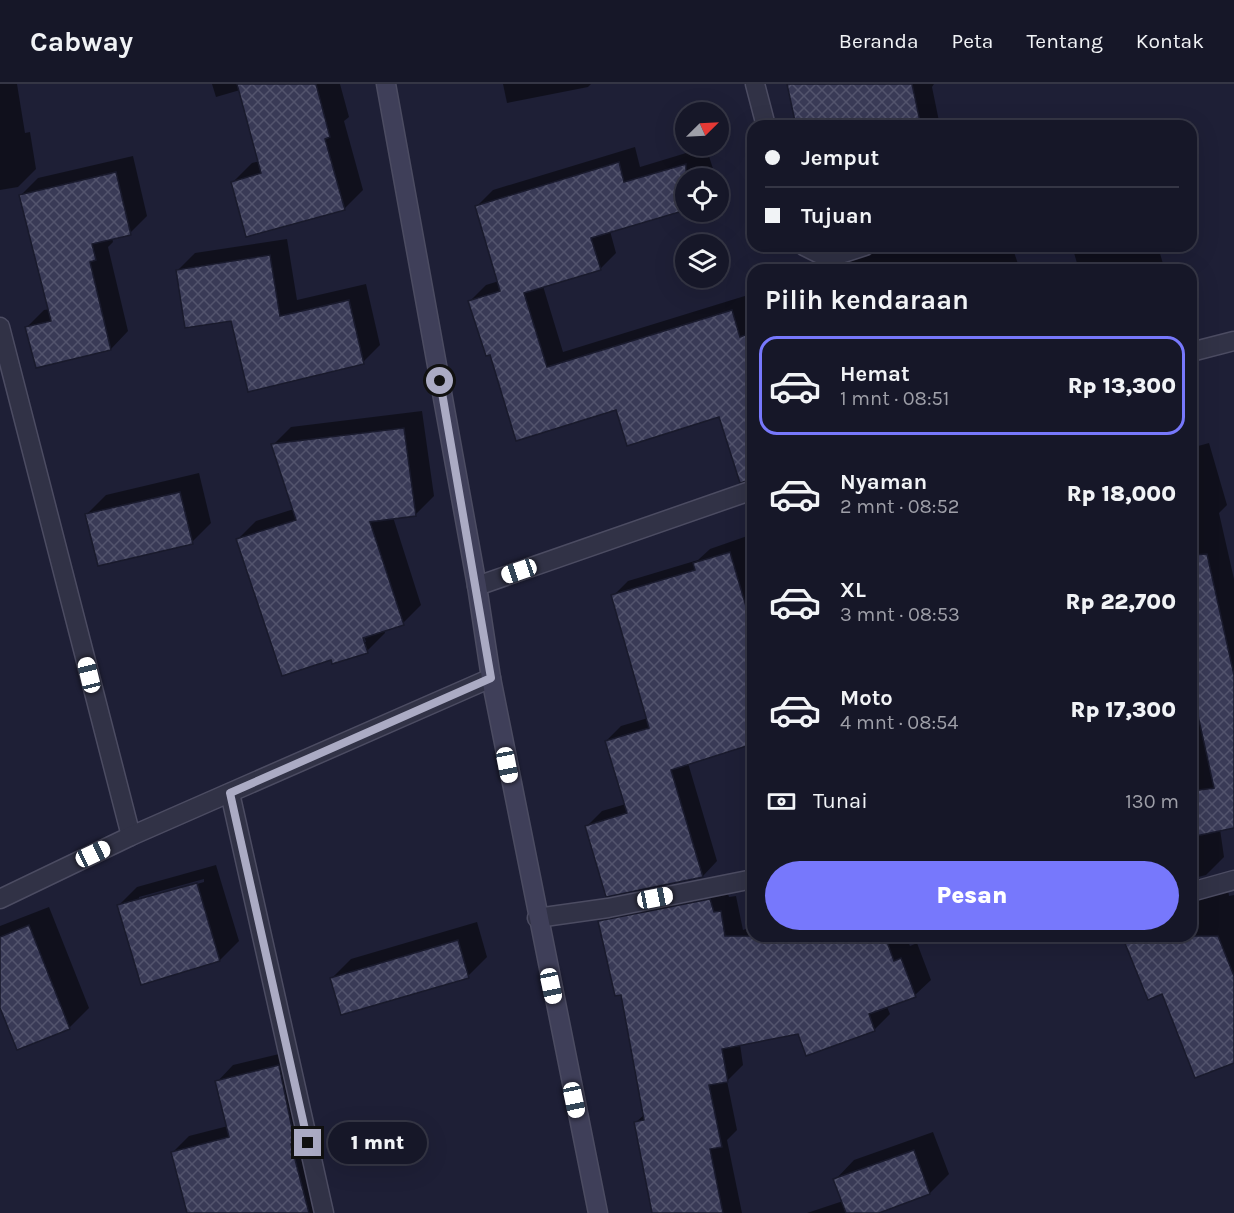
<!DOCTYPE html>
<html lang="id">
<meta charset="utf-8">
<style>
:root{--surface:#161728;--page:#232434;--text:#f1f3f6;--muted:#9e9fa8;--line:#353645;--accent:#7778fc}
body{margin:0;font-family:Karla,sans-serif;background:var(--page);color:var(--text);height:100vh;display:flex;flex-direction:column;font-size:22px;white-space:nowrap}
*{box-sizing:border-box;margin:0}
p{font-size:20px;color:var(--muted)}
.icon{flex:none;width:33px;height:33px;fill:none;stroke:currentColor;stroke-width:2;stroke-linecap:round;stroke-linejoin:round}
.map{position:relative;flex:1;overflow:hidden}
.drawer{position:absolute;left:747px;top:180px;width:450px;height:678px;display:flex;flex-direction:column;background:var(--surface);border-radius:18px;box-shadow:0 6px 24px #0002,0 0 0 2px var(--line)}
.drawer>*{flex:none}
.hud{position:absolute;left:747px;top:36px;width:450px;height:132px;border-radius:18px;box-shadow:0 6px 24px #0002,0 0 0 2px var(--line);display:grid;align-content:center;height:132px;padding:0 18px;background:var(--surface)}
.needle{width:39px;rotate:66deg}
.buttons{position:absolute;left:675px;top:18px;display:grid;gap:12px}
.buttons a{display:grid;place-items:center;width:54px;height:54px;border-radius:50%;background:var(--surface);box-shadow:0 6px 24px #0002,0 0 0 2px var(--line);font-size:30px}
.end{position:absolute;width:27px;height:27px;margin:-14px;border:8px solid #ababc4;background:#111;box-shadow:0 0 0 3px #111}
.from{border-radius:50%}
.bubble{position:absolute;height:42px;border-radius:21px;background:var(--surface);box-shadow:0 6px 24px #0002,0 0 0 2px var(--line);font-size:20px;font-weight:800;line-height:42px;text-align:center}
.car{position:absolute;width:18px;height:36px;margin:-18px -9px;border-radius:8px;box-shadow:0 0 4px 2px #0007;background:linear-gradient(#fff 24%,#345 0 40%,#fff 0 76%,#345 0 86%,#fff 0)}
.hud b{display:flex;align-items:center;gap:21px;height:57px;font-size:22px}
.hud b+b{border-top:2px solid var(--line)}
.hud i{width:15px;height:15px;background:var(--text)}
ul{padding:0;list-style:none}
li{display:flex;align-items:center;gap:18px;height:99px;margin:0 12px 9px;padding:0 6px;border:3px solid transparent;border-radius:18px}
li div{flex:1}
li b{display:block;font-size:22px}
li em{font-style:normal;font-weight:800}
li.active{border-color:var(--accent)}
li>.icon{width:54px;height:54px;stroke-width:1.5}
h2{padding:0 18px;font-size:27px;line-height:72px}
.pay{display:flex;align-items:center;gap:15px;height:66px;padding:0 18px;font-size:22px}
.pay p{margin-inline-start:auto}
.button{display:flex;gap:12px;margin-top:auto;padding:12px 18px}
.button a{flex:1;height:69px;border-radius:36px;background:var(--accent);color:#fff;font-size:24px;font-weight:800;line-height:69px;text-align:center}
header{display:flex;align-items:center;gap:36px;box-sizing:border-box;height:84px;padding:0 30px;background:var(--surface);border-bottom:2px solid var(--line)}
header strong{font-size:28px}
nav{display:flex;gap:33px;margin-inline-start:auto;font-size:21px}
.map>svg:first-child{display:block}
</style>
<header>
<strong>Cabway</strong>
<nav><a>Beranda</a><a>Peta</a><a>Tentang</a><a>Kontak</a></nav>
</header>
<div class="map">
<svg width="1234" height="1129" viewBox="0 0 1234 1129">
<defs>
<pattern id="building-cross-hatch" width="8" height="8" patternUnits="userSpaceOnUse" patternTransform="scale(1.5)"><rect width="8" height="8" fill="#393a56"/><path d="M0 0l8 8M0 8l8-8" fill="none" stroke="#53546d"/></pattern>
</defs>
<rect width="100%" height="100%" fill="#1e1f36"/>
<!-- shadow -->
<g fill="#0007" fill-rule="evenodd">
<polygon points="0,0 17,0 25,49 30,48 36,85 18,103 0,106"/>
<polygon points="212,0 340,0 349,33 344,37 363,106 344,125 233,98 252,79 260,77 240,6 216,13"/>
<polygon points="503,0 591,0 588,3 507,19"/>
<polygon points="789,0 934,0 932,3 940,42 798,42"/>
<polygon points="635,63 640,83 706,63 716,94 686,94 610,147 616,169 600,185 543,202 563,268 748,211 753,226 753,340 720,331 617,324 491,269 470,217 486,201 499,197 477,122 493,106"/>
<polygon points="133,72 147,132 130,149 112,154 113,158 108,163 128,247 111,265 37,282 27,243 44,226 50,225 21,111 38,94"/>
<polygon points="287,155 297,216 366,200 380,261 363,278 177,187 195,169"/>
<polygon points="871,162 1012,162 1020,186 833,186 849,169"/>
<polygon points="1072,162 1158,162 1163,180 1158,186 1079,186"/>
<path d="M422 327 434 412 415 431 393 433 421 521 403 539 384 546 385 549 367 567 238 455 256 437 294 425 273 361 291 343ZM362 547 366 558H362Z"/>
<polygon points="1209,359 1227,421 1219,429 1234,495 1234,742 1220,745 1224,773 1206,791 1198,793 1207,802 1227,798 1229,812 1234,811 1234,975 1163,908 1124,852 1191,852 1191,364"/>
<polygon points="199,389 211,439 192,458 87,430 106,411"/>
<polygon points="753,450 753,659 688,679 717,777 703,792 587,742 602,727 626,720 606,657 621,642 648,634 613,512 628,497 698,476 710,465"/>
<path d="M216 781 239 857 220 876 142 899 118 822 137 803ZM204 795V798L139 817V813Z"/>
<polygon points="725,800 729,813 736,812 743,846 753,842 753,852 906,852 910,862 917,859 931,896 915,911 887,923 890,930 874,946 799,949 740,960 743,981 727,997 737,1046 727,1056 742,1129 660,1129 635,1039 645,1030 622,909 600,837 616,821"/>
<polygon points="49,823 89,924 70,943 18,964 0,920 0,842"/>
<polygon points="477,838 487,873 468,892 332,894 351,875"/>
<polygon points="296,966 330,1129 189,1129 173,1068 189,1052 228,1042 217,998 233,981"/>
<polygon points="933,1048 949,1090 930,1109 875,1129 807,1129 843,1117 835,1096 854,1076"/>
</g>
<!-- building -->
<g fill="url(#building-cross-hatch)" stroke="#191a2c" stroke-width="1.5">
<polygon points="237,0 316,0 330,53 325,55 345,126 246,153 231,98 261,89"/>
<polygon points="787,0 912,0 921,42 796,42"/>
<polygon points="619,78 624,98 686,80 686,126 591,154 601,186 524,209 547,283 732,226 740,253 753,248 753,395 740,399 719,333 627,362 616,326 516,357 490,271 486,272 468,217 500,207 475,122"/>
<polygon points="116,88 131,151 92,160 96,176 90,178 111,266 36,284 25,243 51,237 19,111"/>
<polygon points="270,171 280,232 349,216 364,280 248,308 231,237 185,244 176,186"/>
<polygon points="404,344 416,432 370,438 404,541 363,554 368,569 332,580 331,576 282,592 236,455 296,436 271,360"/>
<polygon points="180,408 193,460 98,482 85,430"/>
<polygon points="730,468 753,546 753,660 671,686 703,793 606,813 585,742 627,729 605,657 649,644 611,511 695,486 693,479"/>
<polygon points="1207,470 1234,591 1234,744 1191,753 1191,707 1214,704 1191,600 1191,471"/>
<polygon points="197,799 220,877 141,901 117,821"/>
<polygon points="710,815 714,828 721,827 725,852 885,852 894,877 901,874 916,913 869,930 875,947 806,972 798,950 722,965 728,998 709,1001 722,1063 710,1065 723,1129 652,1129 634,1038 644,1036 621,911 615,912 598,837"/>
<polygon points="29,841 70,945 17,966 0,924 0,853"/>
<polygon points="1122,852 1218,852 1234,892 1234,979 1195,994 1162,910 1148,916"/>
<polygon points="458,856 469,894 341,931 330,894"/>
<polygon points="279,981 295,1059 291,1060 309,1129 187,1129 171,1068 229,1053 215,997"/>
<polygon points="914,1066 930,1110 879,1129 846,1129 833,1095"/>
</g>
<g fill="none" stroke-linecap="round" stroke-linejoin="round">
<!-- minor casing -->
<g stroke="#4c4c62" stroke-width="21">
<g id="minor">
<polyline points="755,0 766,42"/>
<polyline points="804,162 828,174 865,162"/>
<polyline points="0,243 131,752"/>
<polyline points="1191,268 1234,257"/>
<polyline points="477,502 753,406"/>
<polyline points="230,709 324,1129"/>
<polyline points="1191,808 1234,796"/>
<polyline points="0,815 131,752 491,594"/>
<polyline points="537,834 608,824 753,795"/>
</g>
</g>
<!-- secondary casing -->
<g stroke="#4c4c62" stroke-width="21">
<polyline id="secondary" points="386,0 477,502 491,594 598,1129"/>
</g>
<!-- minor -->
<use href="#minor" stroke="#313246" stroke-width="18"/>
<!-- secondary -->
<use href="#secondary" stroke="#3f3f59" stroke-width="18"/>
</g>
<g fill="none" stroke-linecap="round" stroke-linejoin="round">
<!-- route -->
<polyline stroke="#ababc4" stroke-width="8" points="308,1059 230,709 491,594 440,297"/>
</g>
</svg>
<div class="buttons">
<a><svg class="needle" viewBox="-14 -14 28 28"><path d="M0-13l5 13h-10z" fill="#e53935"/><path d="M0 13l5-13h-10z" fill="#9e9fa8"/></svg></a>
<a><svg class="icon" aria-label="locate" viewBox="0 0 24 24"><circle cx="12" cy="12" r="6"/><path d="M12 2v4M12 18v4M2 12h4M18 12h4"/></svg></a>
<a><svg class="icon" aria-label="layers" viewBox="0 0 24 24"><path d="M12 4l9 5-9 5-9-5zM3 14l9 5 9-5"/></svg></a>
</div>
<i class="end from" style="left:440px;top:297px"></i>
<i class="end" style="left:308px;top:1059px"></i>
<div class="bubble" style="left:328px;top:1038px;width:99px">1 mnt</div>
<i class="car" style="left:519px;top:487px;rotate:251deg"></i>
<i class="car" style="left:89px;top:591px;rotate:346deg"></i>
<i class="car" style="left:507px;top:681px;rotate:169deg"></i>
<i class="car" style="left:93px;top:770px;rotate:65deg"></i>
<i class="car" style="left:655px;top:814px;rotate:79deg"></i>
<i class="car" style="left:551px;top:902px;rotate:168deg"></i>
<i class="car" style="left:574px;top:1016px;rotate:168deg"></i>
<div class="hud">
<b><i class="from"></i>Jemput</b>
<b><i></i>Tujuan</b>
</div>
<section class="drawer">
<h2>Pilih kendaraan</h2>
<ul>
<li class="active"><svg class="icon" aria-label="car" viewBox="0 0 24 24"><path d="M5 17H2v-5l4-1 3-4h7l3 4 3 1v5h-3M9 17h6M6 11h13"/><circle cx="7" cy="17" r="2"/><circle cx="17" cy="17" r="2"/></svg><div><b>Hemat</b><p>1 mnt · 08:51</p></div><em>Rp 13,300</em></li>
<li><svg class="icon" aria-label="car" viewBox="0 0 24 24"><path d="M5 17H2v-5l4-1 3-4h7l3 4 3 1v5h-3M9 17h6M6 11h13"/><circle cx="7" cy="17" r="2"/><circle cx="17" cy="17" r="2"/></svg><div><b>Nyaman</b><p>2 mnt · 08:52</p></div><em>Rp 18,000</em></li>
<li><svg class="icon" aria-label="car" viewBox="0 0 24 24"><path d="M5 17H2v-5l4-1 3-4h7l3 4 3 1v5h-3M9 17h6M6 11h13"/><circle cx="7" cy="17" r="2"/><circle cx="17" cy="17" r="2"/></svg><div><b>XL</b><p>3 mnt · 08:53</p></div><em>Rp 22,700</em></li>
<li><svg class="icon" aria-label="car" viewBox="0 0 24 24"><path d="M5 17H2v-5l4-1 3-4h7l3 4 3 1v5h-3M9 17h6M6 11h13"/><circle cx="7" cy="17" r="2"/><circle cx="17" cy="17" r="2"/></svg><div><b>Moto</b><p>4 mnt · 08:54</p></div><em>Rp 17,300</em></li>
</ul>
<div class="pay"><svg class="icon" aria-label="cash" viewBox="0 0 24 24"><path d="M3 7h18v10H3z"/><circle cx="12" cy="12" r="2"/></svg>Tunai<p>130 m</p></div>
<div class="button"><a>Pesan</a></div>
</section>
</div>
